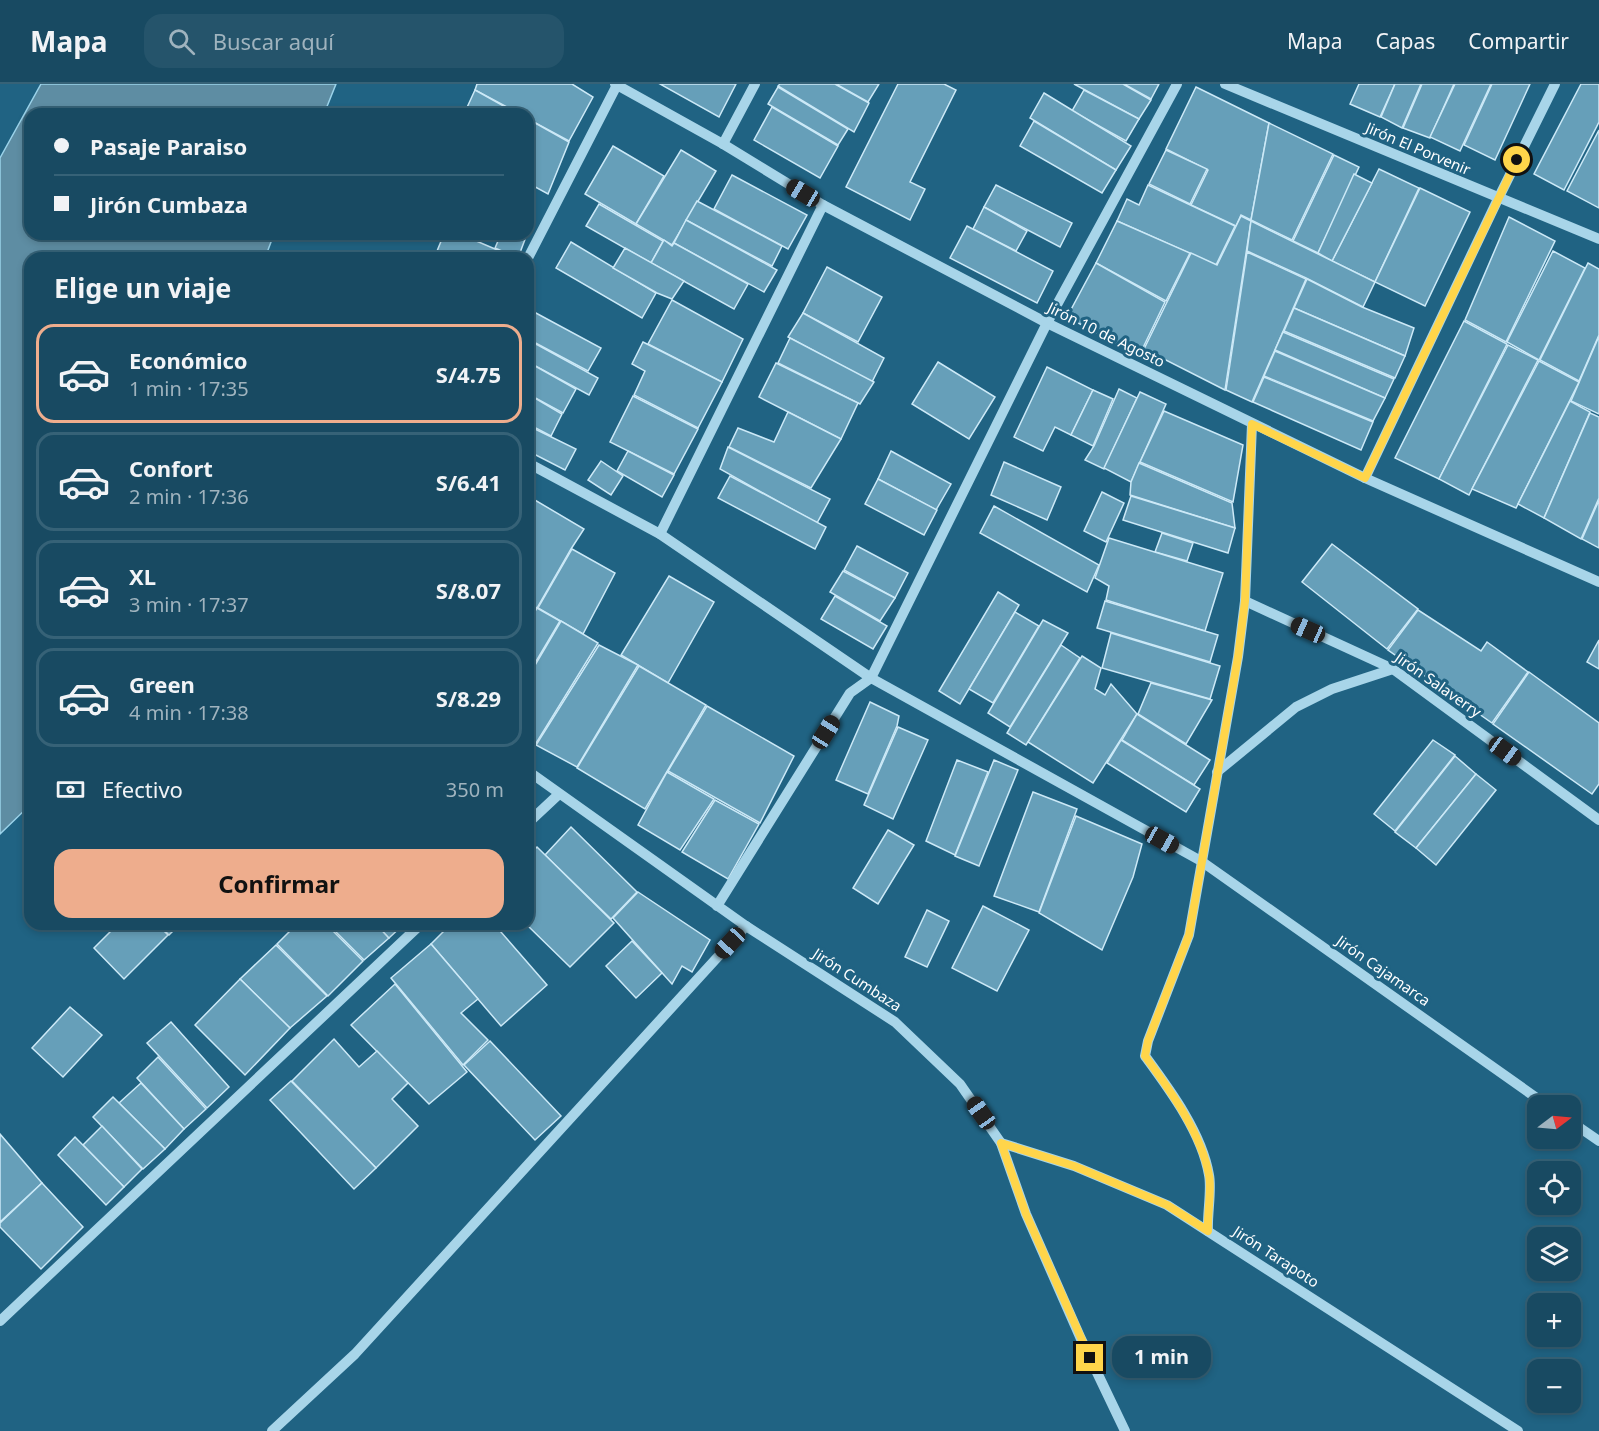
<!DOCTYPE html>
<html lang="es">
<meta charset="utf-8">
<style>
:root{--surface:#184a62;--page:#25546b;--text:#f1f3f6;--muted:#9fb3be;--line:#366277;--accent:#eead8d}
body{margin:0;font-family:"Noto Sans",sans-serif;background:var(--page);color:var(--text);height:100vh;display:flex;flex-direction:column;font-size:22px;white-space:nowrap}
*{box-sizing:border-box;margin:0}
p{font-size:20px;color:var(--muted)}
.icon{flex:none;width:33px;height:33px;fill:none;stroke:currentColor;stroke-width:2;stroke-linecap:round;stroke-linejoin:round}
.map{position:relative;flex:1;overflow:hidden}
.side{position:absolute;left:24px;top:168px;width:510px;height:678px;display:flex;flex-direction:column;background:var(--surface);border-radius:18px;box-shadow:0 3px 9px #0003,0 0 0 2px var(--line)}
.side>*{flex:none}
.top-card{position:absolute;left:24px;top:24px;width:510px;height:132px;border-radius:18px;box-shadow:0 3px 9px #0003,0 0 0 2px var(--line);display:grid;align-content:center;height:132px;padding:0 30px;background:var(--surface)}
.needle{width:39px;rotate:74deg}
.fabs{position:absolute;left:1527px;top:1011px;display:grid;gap:12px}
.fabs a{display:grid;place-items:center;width:54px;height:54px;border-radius:12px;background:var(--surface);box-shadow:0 3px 9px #0003,0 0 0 2px var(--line);font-size:30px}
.end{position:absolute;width:27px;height:27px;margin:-14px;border:8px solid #ffd54a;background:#111;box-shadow:0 0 0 3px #111}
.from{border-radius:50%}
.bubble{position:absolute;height:42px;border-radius:18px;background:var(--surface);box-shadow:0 3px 9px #0003,0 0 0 2px var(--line);font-size:20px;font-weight:700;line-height:42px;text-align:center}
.car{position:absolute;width:18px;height:36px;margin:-18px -9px;border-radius:8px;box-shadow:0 0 4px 2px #0007;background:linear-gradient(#222 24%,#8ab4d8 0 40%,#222 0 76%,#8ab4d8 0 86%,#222 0)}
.top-card b{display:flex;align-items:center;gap:21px;height:57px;font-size:22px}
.top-card b+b{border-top:2px solid var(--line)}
.top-card i{width:15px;height:15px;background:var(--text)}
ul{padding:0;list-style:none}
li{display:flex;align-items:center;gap:18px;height:99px;margin:0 12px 9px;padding:0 18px;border:3px solid var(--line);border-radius:18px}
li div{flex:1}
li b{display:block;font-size:22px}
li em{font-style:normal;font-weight:700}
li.active{border-color:var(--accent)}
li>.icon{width:54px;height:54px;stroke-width:1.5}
h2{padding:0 30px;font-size:27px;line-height:72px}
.pay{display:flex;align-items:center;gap:15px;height:66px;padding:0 30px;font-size:22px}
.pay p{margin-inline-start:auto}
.primary-button{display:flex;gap:12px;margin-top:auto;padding:12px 30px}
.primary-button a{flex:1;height:69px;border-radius:18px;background:var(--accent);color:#111;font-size:24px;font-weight:700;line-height:69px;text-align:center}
header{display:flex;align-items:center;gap:36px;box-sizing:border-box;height:84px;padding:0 30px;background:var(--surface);border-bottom:2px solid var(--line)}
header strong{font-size:28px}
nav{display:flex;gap:33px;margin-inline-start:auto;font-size:21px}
.search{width:420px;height:54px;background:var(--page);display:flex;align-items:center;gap:15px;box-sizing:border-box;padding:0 21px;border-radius:18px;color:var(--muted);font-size:22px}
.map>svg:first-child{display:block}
</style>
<header>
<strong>Mapa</strong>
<div class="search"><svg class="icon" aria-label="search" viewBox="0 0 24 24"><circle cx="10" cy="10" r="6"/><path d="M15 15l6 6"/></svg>Buscar aquí</div>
<nav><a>Mapa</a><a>Capas</a><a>Compartir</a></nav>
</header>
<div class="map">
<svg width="1599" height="1347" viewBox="0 0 1599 1347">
<rect width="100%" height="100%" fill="#206383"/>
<!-- water -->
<polygon fill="#5e8da3" stroke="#9bd3ea" stroke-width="1.5" points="41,0 336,0 324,30 30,30 30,150 274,150 265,174 30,174 30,721 0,750 0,74"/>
<!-- building -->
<g fill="#669fb9" stroke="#cce9f7" stroke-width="1.5">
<polygon points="477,0 572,0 593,13 569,57 528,35 528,30 520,30 475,6"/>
<polygon points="660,0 736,0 719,33"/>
<polygon points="780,0 835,0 869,19 854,48 778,2"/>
<polygon points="836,0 879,0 868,18"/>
<polygon points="898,0 944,0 956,6 910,98 925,105 910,136 846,103"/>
<polygon points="1074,0 1123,0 1151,16 1139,35"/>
<polygon points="1124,0 1159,0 1151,15"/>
<polygon points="1359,0 1395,0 1380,33 1350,20"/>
<polygon points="1395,0 1421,0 1402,44 1381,33"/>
<polygon points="1422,0 1454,0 1430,54 1403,44"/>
<polygon points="1455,0 1491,0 1460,67 1430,53"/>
<polygon points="1492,0 1530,0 1495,76 1464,61"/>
<polygon points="1581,0 1599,0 1599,38 1564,106 1534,90"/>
<polygon points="778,3 848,45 838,61 768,20"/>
<polygon points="1196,3 1269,39 1251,136 1241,131 1236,142 1191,121 1208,86 1166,65"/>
<polygon points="475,6 518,30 464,30"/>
<polygon points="1084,6 1139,35 1126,57 1072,27"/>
<polygon points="1044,9 1131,62 1116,86 1030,34"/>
<polygon points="772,23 838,62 820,94 754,56"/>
<polygon points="528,35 569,58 548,110 528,99"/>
<polygon points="1034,37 1116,86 1102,109 1020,62"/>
<polygon points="1269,39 1333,70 1292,156 1251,136"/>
<polygon points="1599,46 1599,124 1567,107"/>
<polygon points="613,62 664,92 636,140 585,110"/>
<polygon points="681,66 716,87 672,161 636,140"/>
<polygon points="1166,66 1207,85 1190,120 1149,100"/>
<polygon points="1334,71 1359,83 1318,169 1293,157"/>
<polygon points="1379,85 1419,104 1375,198 1332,177"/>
<polygon points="1354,90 1372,99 1332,177 1318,169"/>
<polygon points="732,91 807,131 788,165 714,125"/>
<polygon points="996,101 1072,139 1060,163 984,123"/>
<polygon points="1148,101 1235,142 1216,181 1117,137 1127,115 1139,121"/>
<polygon points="1420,104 1470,128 1425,222 1375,198"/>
<polygon points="697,117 782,162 772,182 686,136"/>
<polygon points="599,120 663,157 651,179 586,142"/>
<polygon points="984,123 1027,147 1016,167 973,145"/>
<polygon points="1241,132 1251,137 1225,306 1144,265 1191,169 1217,181"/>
<polygon points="1509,133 1555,157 1506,258 1465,236"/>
<polygon points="686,136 777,186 764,208 674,159"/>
<polygon points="1117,137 1190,169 1166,217 1096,179"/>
<polygon points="1251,137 1375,198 1363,223 1306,194 1247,167"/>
<polygon points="967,142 1053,187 1037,219 950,174"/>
<polygon points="444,150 460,150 516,174 439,174 435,172"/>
<polygon points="501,150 527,150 518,174 495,164"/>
<polygon points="664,156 672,162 674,159 748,200 734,225 651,179"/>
<polygon points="571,158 656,209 642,234 556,184"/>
<polygon points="625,164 684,197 672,215 657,209 613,184"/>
<polygon points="1553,167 1585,184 1539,276 1507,258"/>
<polygon points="1247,168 1306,195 1252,318 1226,306"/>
<polygon points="1096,179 1165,218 1139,272 1067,233"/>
<polygon points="1588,179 1599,185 1599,251 1579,297 1540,276"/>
<polygon points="827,183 882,213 858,258 803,229"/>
<polygon points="1307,195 1362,223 1414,244 1405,272 1294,224"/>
<polygon points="672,216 743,255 722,298 648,260"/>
<polygon points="1294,224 1405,272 1395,294 1284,247"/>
<polygon points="534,228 601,264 588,287 528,255 528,239"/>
<polygon points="803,229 884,274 872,298 788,253"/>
<polygon points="1464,237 1507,260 1439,395 1395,374"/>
<polygon points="1283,248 1394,295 1385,314 1275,266"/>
<polygon points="1599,252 1599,330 1571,317"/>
<polygon points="790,254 874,298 860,320 778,279"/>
<polygon points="643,258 722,298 698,344 634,311 645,287 632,280"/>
<polygon points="536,260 598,294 589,311 528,278 528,274"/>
<polygon points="1508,261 1538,276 1469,411 1439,395"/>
<polygon points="1275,267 1385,314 1373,337 1264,292"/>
<polygon points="1539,277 1579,298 1516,424 1472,405"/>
<polygon points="528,278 576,305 563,329 528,310"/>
<polygon points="938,278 995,313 969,355 912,320"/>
<polygon points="776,279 858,319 841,355 759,313"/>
<polygon points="1047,283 1093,306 1071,351 1055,343 1043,367 1014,353"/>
<polygon points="1264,293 1373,338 1361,366 1253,318"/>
<polygon points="1119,305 1137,314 1104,385 1085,376 1094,362"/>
<polygon points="1093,306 1113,315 1093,362 1071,351"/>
<polygon points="1140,308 1166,320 1131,398 1104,384"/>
<polygon points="528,310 562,330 551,352 528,340"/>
<polygon points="633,312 698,345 674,390 610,358"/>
<polygon points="1570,317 1590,328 1544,434 1518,420"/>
<polygon points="1164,327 1243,361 1233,418 1140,378"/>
<polygon points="788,328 841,355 811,404 729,363 738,344 774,358"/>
<polygon points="1590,329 1599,333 1599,414 1581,455 1544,434"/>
<polygon points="535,345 576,365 565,386 528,367 528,357"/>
<polygon points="728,363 830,415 817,439 720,385"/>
<polygon points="628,367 674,391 662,413 617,387"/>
<polygon points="891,367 951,400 936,426 878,395"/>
<polygon points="601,377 623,392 611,411 588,396"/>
<polygon points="1004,378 1061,403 1047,436 991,411"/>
<polygon points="1139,379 1232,419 1235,444 1130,411 1131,398"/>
<polygon points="730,392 826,443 815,465 718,414"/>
<polygon points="878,395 937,426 924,451 865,420"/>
<polygon points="1102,408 1124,419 1106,458 1084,447"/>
<polygon points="528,412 584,445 571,465 537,524 528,519"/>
<polygon points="1131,412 1235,444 1228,469 1123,436"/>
<polygon points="1599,416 1599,464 1582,455"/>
<polygon points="994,422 1099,481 1087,508 980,449"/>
<polygon points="1162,449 1193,459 1187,477 1155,468"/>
<polygon points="1109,454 1223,489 1205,547 1106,516 1109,502 1095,494"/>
<polygon points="1332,460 1418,525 1387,565 1302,498"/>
<polygon points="857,462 908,489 895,514 844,486"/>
<polygon points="572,465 615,489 583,550 538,524"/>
<polygon points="843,487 895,514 880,537 830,508"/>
<polygon points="669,492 714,518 668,599 621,571"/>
<polygon points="998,508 1019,521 960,620 939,607"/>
<polygon points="835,512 887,542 873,565 821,535"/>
<polygon points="1105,517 1218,551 1210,578 1097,544"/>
<polygon points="537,524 560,537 528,591 528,539"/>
<polygon points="1418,526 1481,567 1487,558 1528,588 1492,639 1388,566"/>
<polygon points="1015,528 1039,542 993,619 969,605"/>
<polygon points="1043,536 1068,549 1010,643 988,629"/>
<polygon points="561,537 598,559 535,661 528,656 528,593"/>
<polygon points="1111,549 1220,582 1210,615 1102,584"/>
<polygon points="1599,556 1599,585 1587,578"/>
<polygon points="599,561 638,581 577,683 536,661"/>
<polygon points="1061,561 1080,574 1026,661 1007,649"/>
<polygon points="1082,572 1101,584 1095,605 1105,611 1111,600 1137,630 1093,699 1028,658"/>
<polygon points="639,582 706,621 645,725 577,684"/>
<polygon points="1529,588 1599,639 1599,700 1592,710 1493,640"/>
<polygon points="1151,599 1212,616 1186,660 1138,630"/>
<polygon points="870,618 899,632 897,642 868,710 836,696"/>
<polygon points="707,622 794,672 760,739 668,687"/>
<polygon points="1137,630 1210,676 1194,701 1122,656"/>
<polygon points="898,643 928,656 893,735 864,721"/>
<polygon points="1121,656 1200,705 1186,728 1107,679"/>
<polygon points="1433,656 1455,671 1395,747 1374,730"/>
<polygon points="1455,672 1476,690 1416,764 1395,748"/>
<polygon points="957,676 988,688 955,771 926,757"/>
<polygon points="994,676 1018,686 979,782 955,772"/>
<polygon points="667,688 714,715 680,766 638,741"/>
<polygon points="1476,690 1496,706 1436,781 1416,764"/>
<polygon points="1033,708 1077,725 1039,828 994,812"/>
<polygon points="715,716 759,740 728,795 682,768"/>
<polygon points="1076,732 1142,760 1133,793 1102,866 1039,829"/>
<polygon points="571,743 637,808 611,835 545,771"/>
<polygon points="888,746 914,761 878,820 853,804"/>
<polygon points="537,763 614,839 570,883 526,840 528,840 528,772"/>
<polygon points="638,808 710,856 692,888 682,882 672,900 613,834"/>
<polygon points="983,822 1029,846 997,907 952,884"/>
<polygon points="927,826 949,837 927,883 905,873"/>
<polygon points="118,840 132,840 139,847 146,840 157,840 168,851 124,895 94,864"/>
<polygon points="158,840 180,840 169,851"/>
<polygon points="297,840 326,840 363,877 328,912 277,860"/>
<polygon points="328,840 376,840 389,854 364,876"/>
<polygon points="376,840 404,840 389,854"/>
<polygon points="451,840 494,840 547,901 501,942 431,860"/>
<polygon points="632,857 662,889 636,914 606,882"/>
<polygon points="431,860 478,915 461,929 488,956 463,981 391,894"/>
<polygon points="276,861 327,912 290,944 240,895"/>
<polygon points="240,895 290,944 245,991 195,941"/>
<polygon points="395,900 467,988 429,1020 351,941"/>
<polygon points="70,923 102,951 63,993 32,964"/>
<polygon points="171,938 229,1003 207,1024 147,959"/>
<polygon points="334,955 359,983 377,967 408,999 392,1015 418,1042 376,1084 292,997"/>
<polygon points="490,957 561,1032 535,1056 464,981"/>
<polygon points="158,973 206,1025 184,1045 137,994"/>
<polygon points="291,997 376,1084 354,1105 270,1016"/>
<polygon points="141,999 184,1045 165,1065 119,1019"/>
<polygon points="113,1013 165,1065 143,1085 93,1033"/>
<polygon points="102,1042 142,1085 124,1103 83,1061"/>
<polygon points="0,1050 42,1099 0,1138"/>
<polygon points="75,1053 124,1103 106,1121 58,1071"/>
<polygon points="42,1099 83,1143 41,1185 0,1143 0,1139"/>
</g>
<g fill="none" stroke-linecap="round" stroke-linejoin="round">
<!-- minor -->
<g stroke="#a8d5e9" stroke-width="10">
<polyline points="615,0 723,60 823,121 1047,239 1365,394 1599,498"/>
<polyline points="1225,0 1599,155"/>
<polyline points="723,60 755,0"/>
<polyline points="528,174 617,1"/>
<polyline points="528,379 660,450 871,594 1201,777 1548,1022"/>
<polyline points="1365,394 1498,115 1555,0"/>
<polyline points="660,450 823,121"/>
<polyline points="1245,517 1393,585 1599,736"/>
<polyline points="528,687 746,842 895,938 960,1000 1001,1059 1026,1130 1081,1255 1125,1347"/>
<polyline points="1217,688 1296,623 1332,605 1393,585"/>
<polyline points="528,739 559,710"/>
<polyline points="717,822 850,609 871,594 1047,239 1177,0"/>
<polyline points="1570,1037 1599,1057"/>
<polyline points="1001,1059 1074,1082 1167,1121 1518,1347"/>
<path d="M1208 1147C1207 1131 1212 1105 1209 1091 1202 1049 1170 1006 1145 972L1148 957 1189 851 1238 573 1245 517 1252 340"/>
<polyline points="0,1237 421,840"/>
<polyline points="272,1347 355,1270 746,842"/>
</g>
</g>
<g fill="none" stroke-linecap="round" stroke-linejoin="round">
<!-- route -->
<path stroke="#ffd54a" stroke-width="8" d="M1090 1274 1026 1130 1001 1059 1074 1082 1167 1121 1208 1147C1207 1131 1212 1105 1209 1091 1201 1049 1170 1006 1145 972L1148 957 1189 851 1238 573 1245 517 1252 340 1365 394 1517 76"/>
</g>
<g text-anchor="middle" stroke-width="6" stroke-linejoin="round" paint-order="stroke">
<!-- street labels -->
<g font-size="15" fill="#fff" stroke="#206383">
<text transform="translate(1418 65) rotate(23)" y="5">Jirón El Porvenir</text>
<text transform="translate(1106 251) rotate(26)" y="5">Jirón 10 de Agosto</text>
<text transform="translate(1438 601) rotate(35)" y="5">Jirón Salaverry</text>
<text transform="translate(1383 887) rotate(35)" y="5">Jirón Cajamarca</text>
<text transform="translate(857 896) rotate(33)" y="5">Jirón Cumbaza</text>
<text transform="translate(1276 1173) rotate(33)" y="5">Jirón Tarapoto</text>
</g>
</g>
</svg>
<div class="fabs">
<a><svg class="needle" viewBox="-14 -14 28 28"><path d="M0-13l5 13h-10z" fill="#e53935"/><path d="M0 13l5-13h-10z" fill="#9fb3be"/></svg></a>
<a><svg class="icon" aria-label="locate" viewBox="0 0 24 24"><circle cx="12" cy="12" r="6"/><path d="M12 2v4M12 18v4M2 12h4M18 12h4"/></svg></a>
<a><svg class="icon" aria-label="layers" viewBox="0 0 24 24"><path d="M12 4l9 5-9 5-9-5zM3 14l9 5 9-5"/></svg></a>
<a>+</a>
<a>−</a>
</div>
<i class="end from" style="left:1517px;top:76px"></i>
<i class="end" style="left:1090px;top:1274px"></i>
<div class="bubble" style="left:1112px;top:1252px;width:99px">1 min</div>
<i class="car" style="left:803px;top:109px;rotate:301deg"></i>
<i class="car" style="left:1308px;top:546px;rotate:294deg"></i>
<i class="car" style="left:826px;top:648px;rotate:32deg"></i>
<i class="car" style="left:1505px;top:667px;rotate:126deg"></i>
<i class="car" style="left:1162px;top:756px;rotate:119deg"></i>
<i class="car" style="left:730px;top:859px;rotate:223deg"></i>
<i class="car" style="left:981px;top:1029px;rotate:325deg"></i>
<div class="top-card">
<b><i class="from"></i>Pasaje Paraiso</b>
<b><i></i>Jirón Cumbaza</b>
</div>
<section class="side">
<h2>Elige un viaje</h2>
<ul>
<li class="active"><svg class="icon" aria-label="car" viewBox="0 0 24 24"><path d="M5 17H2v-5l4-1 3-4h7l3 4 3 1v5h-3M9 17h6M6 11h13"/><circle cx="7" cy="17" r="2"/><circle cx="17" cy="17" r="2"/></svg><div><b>Económico</b><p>1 min · 17:35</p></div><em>S/4.75</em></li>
<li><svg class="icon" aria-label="car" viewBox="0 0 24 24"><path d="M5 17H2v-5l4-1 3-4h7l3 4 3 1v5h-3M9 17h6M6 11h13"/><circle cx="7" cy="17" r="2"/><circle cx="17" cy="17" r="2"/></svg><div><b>Confort</b><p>2 min · 17:36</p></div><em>S/6.41</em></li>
<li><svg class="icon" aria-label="car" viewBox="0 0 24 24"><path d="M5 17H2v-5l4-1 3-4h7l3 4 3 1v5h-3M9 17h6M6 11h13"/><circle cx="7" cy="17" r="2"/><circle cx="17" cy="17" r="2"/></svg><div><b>XL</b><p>3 min · 17:37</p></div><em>S/8.07</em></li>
<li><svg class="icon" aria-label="car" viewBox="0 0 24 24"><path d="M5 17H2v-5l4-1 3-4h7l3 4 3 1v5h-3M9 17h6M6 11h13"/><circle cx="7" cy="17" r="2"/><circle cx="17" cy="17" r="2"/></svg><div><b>Green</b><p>4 min · 17:38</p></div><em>S/8.29</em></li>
</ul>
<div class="pay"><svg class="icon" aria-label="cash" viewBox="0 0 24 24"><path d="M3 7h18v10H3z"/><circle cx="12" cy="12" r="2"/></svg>Efectivo<p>350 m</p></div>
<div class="primary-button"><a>Confirmar</a></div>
</section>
</div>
